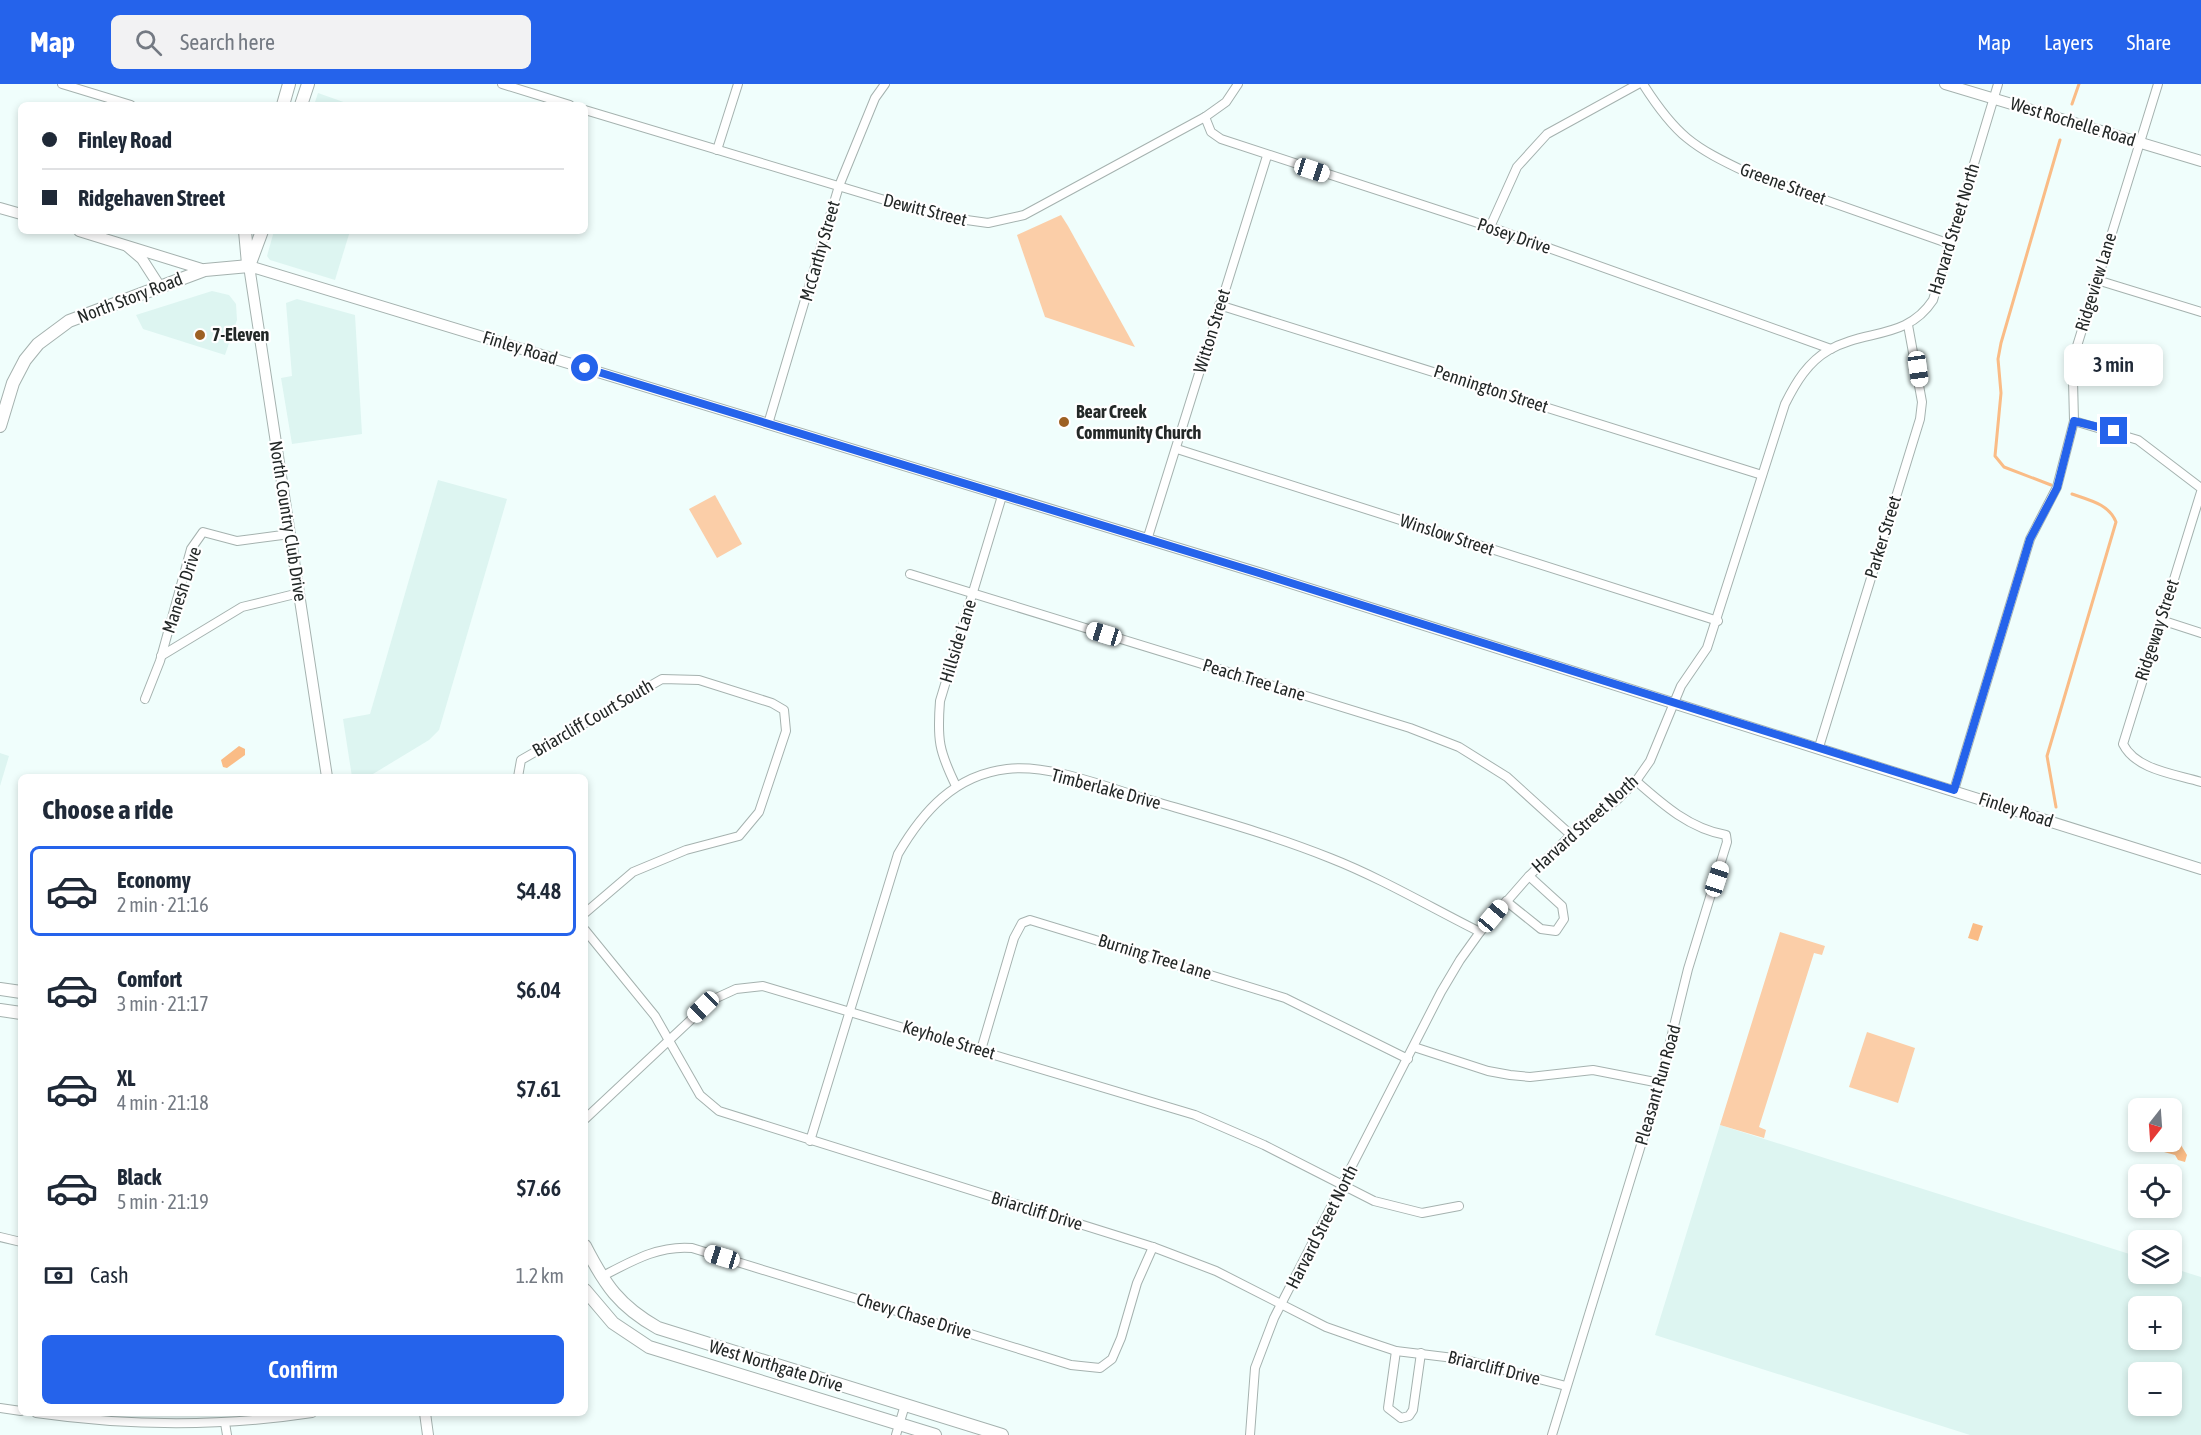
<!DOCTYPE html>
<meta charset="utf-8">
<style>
:root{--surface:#fff;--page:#f2f2f3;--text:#1f2937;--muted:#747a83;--line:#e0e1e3;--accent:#2563eb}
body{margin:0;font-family:"Asap Condensed",sans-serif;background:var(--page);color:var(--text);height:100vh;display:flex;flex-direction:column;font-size:22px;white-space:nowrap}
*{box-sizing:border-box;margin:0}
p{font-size:20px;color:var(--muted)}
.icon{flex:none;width:33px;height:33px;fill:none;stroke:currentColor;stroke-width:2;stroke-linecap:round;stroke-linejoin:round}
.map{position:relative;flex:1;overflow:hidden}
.sheet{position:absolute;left:18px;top:690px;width:570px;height:642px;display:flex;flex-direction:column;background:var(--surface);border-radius:9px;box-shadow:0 3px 9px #0003}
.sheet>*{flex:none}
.hud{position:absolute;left:18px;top:18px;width:570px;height:132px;border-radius:9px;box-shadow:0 3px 9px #0003;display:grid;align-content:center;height:132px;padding:0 24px;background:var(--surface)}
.needle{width:39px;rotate:197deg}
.fabs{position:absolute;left:2128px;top:1014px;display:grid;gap:12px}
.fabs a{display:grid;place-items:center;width:54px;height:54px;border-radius:9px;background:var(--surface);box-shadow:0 3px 9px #0003;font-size:30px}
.end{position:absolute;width:27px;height:27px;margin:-14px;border:8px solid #2563eb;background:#fff;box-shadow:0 0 0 3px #fff}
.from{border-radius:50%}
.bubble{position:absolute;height:42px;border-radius:9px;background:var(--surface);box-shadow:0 3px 9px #0003;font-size:20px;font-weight:600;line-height:42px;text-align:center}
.car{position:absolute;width:18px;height:36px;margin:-18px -9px;border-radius:8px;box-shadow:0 0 4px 2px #0007;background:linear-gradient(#fff 24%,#345 0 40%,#fff 0 76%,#345 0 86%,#fff 0)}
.hud b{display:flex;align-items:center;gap:21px;height:57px;font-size:22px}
.hud b+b{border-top:2px solid var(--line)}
.hud i{width:15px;height:15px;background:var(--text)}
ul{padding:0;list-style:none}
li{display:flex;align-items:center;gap:18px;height:90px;margin:0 12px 9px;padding:0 12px;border:3px solid transparent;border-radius:9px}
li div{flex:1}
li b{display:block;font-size:22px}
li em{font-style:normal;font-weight:600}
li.selected{border-color:var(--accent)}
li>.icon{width:54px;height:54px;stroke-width:1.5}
h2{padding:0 24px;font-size:27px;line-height:72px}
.pay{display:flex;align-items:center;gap:15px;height:66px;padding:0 24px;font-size:22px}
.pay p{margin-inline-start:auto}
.cta{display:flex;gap:12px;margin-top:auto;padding:12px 24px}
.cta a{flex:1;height:69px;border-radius:9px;background:var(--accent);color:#fff;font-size:24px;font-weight:600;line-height:69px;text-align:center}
header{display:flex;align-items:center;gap:36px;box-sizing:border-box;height:84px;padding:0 30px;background:var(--accent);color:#fff}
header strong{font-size:28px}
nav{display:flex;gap:33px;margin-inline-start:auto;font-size:21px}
.search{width:420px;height:54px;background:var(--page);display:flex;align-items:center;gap:15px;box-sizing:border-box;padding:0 21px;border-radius:9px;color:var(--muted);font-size:22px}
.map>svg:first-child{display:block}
</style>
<header>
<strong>Map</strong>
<div class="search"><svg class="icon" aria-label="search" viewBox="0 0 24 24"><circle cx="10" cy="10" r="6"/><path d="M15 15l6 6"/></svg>Search here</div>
<nav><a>Map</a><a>Layers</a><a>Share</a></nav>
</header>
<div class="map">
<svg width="2201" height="1351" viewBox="0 0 2201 1351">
<rect width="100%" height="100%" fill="#f0fefc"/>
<!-- built -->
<g fill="#ddf5f1" fill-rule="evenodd">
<polygon points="318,9 352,21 314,21"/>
<polygon points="274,147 350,147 335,196 270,176 267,172"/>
<polygon points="212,207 229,211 236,220 237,236 225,271 143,245 136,231"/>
<polygon points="297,215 355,231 362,350 292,360 281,294 292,292 286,219"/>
<polygon points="438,396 507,415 439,646 429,656 368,693 352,693 343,635 370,630"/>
<polygon points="0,669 9,672 0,702"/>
<path d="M1720 1041 2139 1173V1190H2172V1184L2201 1193V1351H1970L1655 1251ZM2139 1222H2172V1256H2139ZM2139 1288H2172V1322H2139Z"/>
</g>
<!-- green -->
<g fill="#fbcea8">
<polygon points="1061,131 1068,142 1135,263 1045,233 1017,151"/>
<polygon points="715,411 742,460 717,474 689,425"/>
<polygon points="1780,848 1825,862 1822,871 1814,869 1759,1043 1766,1046 1764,1054 1720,1041"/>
<polygon points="1867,948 1915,964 1898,1019 1849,1003"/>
</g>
<!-- water -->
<g fill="#fabc86">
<polygon points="239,662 245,665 245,671 227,684 223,683 221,676"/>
<polygon points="1973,839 1983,842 1978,857 1968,854"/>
<polygon points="2167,1058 2181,1061 2187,1071 2185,1078 2178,1076 2175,1071 2164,1068"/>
</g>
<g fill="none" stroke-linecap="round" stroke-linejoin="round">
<!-- stream -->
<g stroke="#fabc86" stroke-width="3">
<polyline points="2072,20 2079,0"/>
<polyline points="2051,401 2004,383 1995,372 2001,309 1998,275 2001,259 2060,56"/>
<path d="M2056 723 2047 672 2116 438C2109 420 2089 416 2072 410"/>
</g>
<!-- minor casing -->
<g stroke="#a5b2af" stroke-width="10">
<g id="minor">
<polyline points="62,0 131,21"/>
<polyline points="502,0 570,21"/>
<path d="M1643 0C1676 52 1693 63 1748 89L1950 160"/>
<polyline points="585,26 938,132 988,139 1024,131 1205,33 1226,18 1238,0"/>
<polyline points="1205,33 1211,48 1221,55 1490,143 1831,265"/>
<polyline points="717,66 738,0"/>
<polyline points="1490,143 1517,83 1547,50 1638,0"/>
<polyline points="2097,196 2201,228"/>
<polyline points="1219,221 1762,391"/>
<polyline points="2074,337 2138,356 2201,404"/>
<polyline points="768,340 839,102 875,14 885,0"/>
<polyline points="1177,365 1718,537"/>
<path d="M2201 408 2123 660C2136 686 2175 690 2201 698"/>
<polyline points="1147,456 1267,72"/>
<polyline points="910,490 1410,644 1459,663 1507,693 1571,751"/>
<polyline points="2161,536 2201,549"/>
<polyline points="161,572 242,523 299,509"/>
<polyline points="145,615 160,577 191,465 203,448 237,457 290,450"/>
<polyline points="1819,663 1920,335 1922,318 1908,241"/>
<polyline points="518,693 521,676 662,595 699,596 772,619 784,626 786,647 759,728 739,752 686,766 633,788 585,829"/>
<path d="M956 702C939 667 937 656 940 617L1002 412"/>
<polyline points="1954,706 2030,455 2057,403 2074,337 2073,296 2077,262 2158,0"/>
<polyline points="1506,817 1541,845 1556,847 1564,835 1562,822 1529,792"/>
<polyline points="585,846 655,932 700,1011 719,1027 1153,1163 1216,1187 1326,1243 1363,1256 1396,1267 1462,1275 1566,1302"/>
<polyline points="1414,963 1488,987 1510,991 1530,993 1593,986 1660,999"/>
<polyline points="981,966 1014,854 1022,839 1030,836 1285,914 1408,975"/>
<polyline points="585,1035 712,916 736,905 763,902 1195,1031 1264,1061 1374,1117 1422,1129 1459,1122"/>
<path d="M810 1057 898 770C923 727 955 691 1007 685 1048 680 1101 701 1140 713 1203 732 1268 749 1330 774 1381 794 1430 823 1480 848"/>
<polyline points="0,1153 21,1158"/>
<path d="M601 1193C630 1178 658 1161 692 1164L1071 1281 1100 1284 1112 1275 1121 1254 1137 1199 1153 1163"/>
<polyline points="1396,1267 1388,1324 1401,1334 1409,1332 1413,1326 1421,1269"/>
<polyline points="0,1324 21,1327"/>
<path d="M36 1329C127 1342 220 1343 312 1329"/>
<polyline points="225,1339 227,1351"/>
<polyline points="896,1351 905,1321"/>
<path d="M1250 1351 1255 1284 1274 1234 1441 908 1460 876 1480 848 1529 792 1571 751 1618 715 1636 697 1650 677 1681 602 1707 564 1785 320C1796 298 1808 278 1829 266 1865 245 1907 256 1933 216L1998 0"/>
<path d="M1552 1351 1660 999 1688 885 1727 758 1726 751C1690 745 1662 720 1636 697"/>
</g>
</g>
<!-- tertiary casing -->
<g stroke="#a5b2af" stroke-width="12">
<g id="tertiary">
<polyline points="1945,0 2201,77"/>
<polyline points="0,124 21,130"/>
<polyline points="79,147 205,186"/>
<polyline points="128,163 142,175 160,203"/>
<polyline points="327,693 249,182 1259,489 2201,785"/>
<polyline points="425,1329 428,1351"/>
</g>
</g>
<!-- secondary casing -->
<g stroke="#a5b2af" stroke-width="14">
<g id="secondary">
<polyline points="283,21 289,0"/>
<polyline points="301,21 308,0"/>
<polyline points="245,147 248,180"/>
<polyline points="249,182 262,147"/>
<polyline points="0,342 13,299 25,276 38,260 69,237 205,186 249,182"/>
<polyline points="0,905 21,908"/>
<polyline points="0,926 21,929"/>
<path d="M585 1162C605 1201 619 1222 658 1244L1002 1351"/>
<polyline points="585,1206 613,1239 649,1263 935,1351"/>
</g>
</g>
<!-- minor -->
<use href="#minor" stroke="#fff" stroke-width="8"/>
<!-- tertiary -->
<use href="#tertiary" stroke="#fff" stroke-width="10"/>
<!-- secondary -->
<use href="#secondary" stroke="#fff" stroke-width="12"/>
</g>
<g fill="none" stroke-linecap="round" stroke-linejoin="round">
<!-- route -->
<polyline stroke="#2563eb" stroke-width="8" points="585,284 1259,489 1954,706 2030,455 2057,404 2074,337 2114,347"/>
</g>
<!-- markers -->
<g fill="#9d6123" stroke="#fff" stroke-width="2">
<circle cx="200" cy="251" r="6"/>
<circle cx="1064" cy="338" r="6"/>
</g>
<g text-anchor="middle" stroke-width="4.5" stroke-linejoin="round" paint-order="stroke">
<!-- street labels -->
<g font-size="18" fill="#232827" stroke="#fff">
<text transform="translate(2073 38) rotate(17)" y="6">West Rochelle Road</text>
<text transform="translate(1783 100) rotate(20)" y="6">Greene Street</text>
<text transform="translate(925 126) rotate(14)" y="6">Dewitt Street</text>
<text transform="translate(1954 145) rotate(-73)" y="6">Harvard Street North</text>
<text transform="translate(1514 152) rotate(19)" y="6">Posey Drive</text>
<text transform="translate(820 167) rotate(-74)" y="6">McCarthy Street</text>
<text transform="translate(2096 198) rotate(-73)" y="6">Ridgeview Lane</text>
<text transform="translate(130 214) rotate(-21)" y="6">North Story Road</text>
<text transform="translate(1212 247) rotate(-73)" y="6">Witton Street</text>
<text transform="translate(520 264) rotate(17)" y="6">Finley Road</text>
<text transform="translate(1491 305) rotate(18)" y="6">Pennington Street</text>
<text transform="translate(288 437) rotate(81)" y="6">North Country Club Drive</text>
<text transform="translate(1447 451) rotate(18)" y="6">Winslow Street</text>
<text transform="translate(1883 453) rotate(-73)" y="6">Parker Street</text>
<text transform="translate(182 506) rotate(-72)" y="6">Manesh Drive</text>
<text transform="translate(2157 546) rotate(-72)" y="6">Ridgeway Street</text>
<text transform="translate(958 557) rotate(-73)" y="6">Hillside Lane</text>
<text transform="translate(1254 596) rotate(17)" y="6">Peach Tree Lane</text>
<text transform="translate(593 634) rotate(-30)" y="6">Briarcliff Court South</text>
<text transform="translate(1106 705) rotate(15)" y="6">Timberlake Drive</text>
<text transform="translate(2016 726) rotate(18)" y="6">Finley Road</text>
<text transform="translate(1585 740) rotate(-42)" y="6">Harvard Street North</text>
<text transform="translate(1155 873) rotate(17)" y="6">Burning Tree Lane</text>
<text transform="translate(949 956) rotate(17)" y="6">Keyhole Street</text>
<text transform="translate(1658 1001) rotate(-74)" y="6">Pleasant Run Road</text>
<text transform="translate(1037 1127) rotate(17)" y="6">Briarcliff Drive</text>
<text transform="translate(1322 1143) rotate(-63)" y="6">Harvard Street North</text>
<text transform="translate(914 1232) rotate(17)" y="6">Chevy Chase Drive</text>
<text transform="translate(776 1282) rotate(17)" y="6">West Northgate Drive</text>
<text transform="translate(1494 1284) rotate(14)" y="6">Briarcliff Drive</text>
</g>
<!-- poi labels -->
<g font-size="18" font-weight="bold" fill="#232827" stroke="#fff" text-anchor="start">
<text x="212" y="257">7-Eleven</text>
<text x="1076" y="334">Bear Creek<tspan x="1076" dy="21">Community Church</tspan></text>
</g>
</g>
</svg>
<div class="fabs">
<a><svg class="needle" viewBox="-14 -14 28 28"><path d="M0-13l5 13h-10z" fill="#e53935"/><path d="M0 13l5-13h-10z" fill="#747a83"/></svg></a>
<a><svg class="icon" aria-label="locate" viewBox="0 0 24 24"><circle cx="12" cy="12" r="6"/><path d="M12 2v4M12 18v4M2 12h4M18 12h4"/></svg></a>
<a><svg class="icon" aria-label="layers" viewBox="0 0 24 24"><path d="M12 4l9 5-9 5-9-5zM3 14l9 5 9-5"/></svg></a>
<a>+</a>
<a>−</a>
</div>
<i class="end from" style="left:585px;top:284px"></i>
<i class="end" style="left:2114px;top:347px"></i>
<div class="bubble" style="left:2064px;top:260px;width:99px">3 min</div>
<i class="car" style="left:1312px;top:86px;rotate:108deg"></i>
<i class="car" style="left:1918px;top:285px;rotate:172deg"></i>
<i class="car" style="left:1104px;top:550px;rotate:287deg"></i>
<i class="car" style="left:1717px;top:795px;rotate:18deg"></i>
<i class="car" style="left:1493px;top:832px;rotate:40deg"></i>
<i class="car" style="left:703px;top:923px;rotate:226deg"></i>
<i class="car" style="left:722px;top:1173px;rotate:287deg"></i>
<div class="hud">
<b><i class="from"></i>Finley Road</b>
<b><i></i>Ridgehaven Street</b>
</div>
<section class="sheet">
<h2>Choose a ride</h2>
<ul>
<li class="selected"><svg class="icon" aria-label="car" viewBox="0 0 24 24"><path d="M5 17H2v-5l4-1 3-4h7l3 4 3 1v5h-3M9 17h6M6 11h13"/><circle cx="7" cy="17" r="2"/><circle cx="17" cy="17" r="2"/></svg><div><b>Economy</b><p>2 min · 21:16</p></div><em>$4.48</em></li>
<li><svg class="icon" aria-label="car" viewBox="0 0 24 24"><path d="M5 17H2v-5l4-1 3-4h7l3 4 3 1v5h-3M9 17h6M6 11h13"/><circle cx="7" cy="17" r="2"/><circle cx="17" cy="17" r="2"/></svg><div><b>Comfort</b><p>3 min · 21:17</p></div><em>$6.04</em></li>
<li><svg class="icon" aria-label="car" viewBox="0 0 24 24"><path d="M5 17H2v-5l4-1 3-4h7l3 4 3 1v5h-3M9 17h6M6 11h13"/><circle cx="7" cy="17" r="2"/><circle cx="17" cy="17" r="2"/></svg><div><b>XL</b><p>4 min · 21:18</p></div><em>$7.61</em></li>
<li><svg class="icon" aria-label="car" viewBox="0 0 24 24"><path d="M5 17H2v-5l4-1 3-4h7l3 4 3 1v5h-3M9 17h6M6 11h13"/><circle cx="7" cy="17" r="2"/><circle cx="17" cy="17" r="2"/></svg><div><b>Black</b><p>5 min · 21:19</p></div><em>$7.66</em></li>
</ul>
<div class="pay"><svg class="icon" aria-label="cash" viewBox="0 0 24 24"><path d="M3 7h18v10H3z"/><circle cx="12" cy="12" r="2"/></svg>Cash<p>1.2 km</p></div>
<div class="cta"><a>Confirm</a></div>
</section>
</div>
